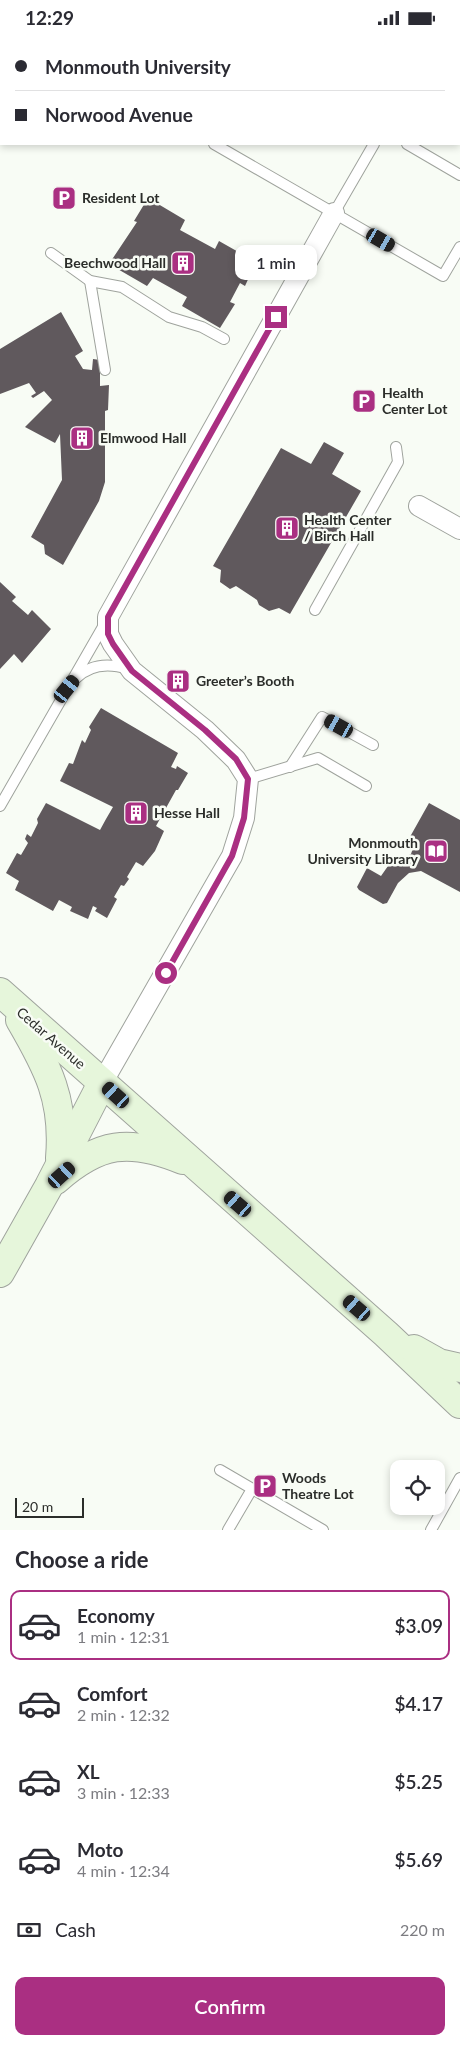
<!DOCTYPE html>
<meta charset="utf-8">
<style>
:root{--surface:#fff;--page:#f7f7f7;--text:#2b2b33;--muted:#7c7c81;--line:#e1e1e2;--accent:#aa2f82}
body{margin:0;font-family:Lato,sans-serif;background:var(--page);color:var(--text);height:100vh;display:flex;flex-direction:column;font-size:19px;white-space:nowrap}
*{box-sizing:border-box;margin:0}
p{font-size:16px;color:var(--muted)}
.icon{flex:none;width:28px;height:28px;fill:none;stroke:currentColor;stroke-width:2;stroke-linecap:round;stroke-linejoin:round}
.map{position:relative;height:1495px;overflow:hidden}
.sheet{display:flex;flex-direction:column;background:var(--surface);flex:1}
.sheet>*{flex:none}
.top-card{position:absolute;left:0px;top:0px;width:460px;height:110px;box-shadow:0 2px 8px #0003;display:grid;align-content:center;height:110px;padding:0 15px;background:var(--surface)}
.controls{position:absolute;left:390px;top:1425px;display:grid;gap:10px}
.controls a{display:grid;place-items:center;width:55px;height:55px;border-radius:10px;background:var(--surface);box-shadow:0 2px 8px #0003;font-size:25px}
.scale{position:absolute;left:15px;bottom:12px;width:69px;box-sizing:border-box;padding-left:5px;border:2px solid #2b2d2a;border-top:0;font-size:14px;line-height:18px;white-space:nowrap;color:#2b2d2a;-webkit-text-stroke:4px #f8fcf5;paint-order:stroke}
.end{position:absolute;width:22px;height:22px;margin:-11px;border:6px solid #aa2f82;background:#fff;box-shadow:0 0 0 2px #fff}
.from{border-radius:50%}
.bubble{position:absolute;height:35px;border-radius:10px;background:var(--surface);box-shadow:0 2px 8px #0003;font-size:16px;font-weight:600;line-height:35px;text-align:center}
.car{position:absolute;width:15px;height:30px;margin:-15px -8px;border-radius:6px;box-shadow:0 0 4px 1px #0007;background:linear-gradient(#222 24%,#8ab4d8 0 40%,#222 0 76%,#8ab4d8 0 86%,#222 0)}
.top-card b{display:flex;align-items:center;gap:18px;height:48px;font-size:19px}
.top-card b+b{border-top:1px solid var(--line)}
.top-card i{width:12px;height:12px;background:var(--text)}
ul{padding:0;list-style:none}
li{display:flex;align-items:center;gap:15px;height:70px;margin:0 10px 8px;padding:0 5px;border:2px solid transparent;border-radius:10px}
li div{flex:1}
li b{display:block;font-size:19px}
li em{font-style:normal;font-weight:600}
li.current{border-color:var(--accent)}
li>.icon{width:45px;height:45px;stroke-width:1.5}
h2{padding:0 15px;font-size:22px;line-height:60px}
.pay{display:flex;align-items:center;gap:12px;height:55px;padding:0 15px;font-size:19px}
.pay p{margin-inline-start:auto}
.button{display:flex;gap:10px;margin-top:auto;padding:10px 15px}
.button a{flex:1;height:58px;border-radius:10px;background:var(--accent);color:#fff;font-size:20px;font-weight:600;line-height:58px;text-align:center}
.status{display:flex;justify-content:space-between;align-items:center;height:35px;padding:0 25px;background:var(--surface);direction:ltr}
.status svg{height:14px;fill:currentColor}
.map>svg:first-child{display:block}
</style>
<div class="status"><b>12:29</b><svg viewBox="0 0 49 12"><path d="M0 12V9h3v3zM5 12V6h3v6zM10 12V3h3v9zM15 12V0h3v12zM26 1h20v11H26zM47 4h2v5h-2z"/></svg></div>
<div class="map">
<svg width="460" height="1495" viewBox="0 0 460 1495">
<rect width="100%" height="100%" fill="#f8fcf5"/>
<!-- building -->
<g fill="#60595d">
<polygon points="148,163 185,185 180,195 215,214 219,206 256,227 245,251 240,248 230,267 235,269 220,293 182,271 187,262 153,243 147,251 109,229 137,187 134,186"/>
<polygon points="61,277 83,316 75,321 83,334 92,335 93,324 100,325 100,351 109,350 108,375 105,376 105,447 99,466 63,530 45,519 44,510 31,502 62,445 60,399 55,408 25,392 52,365 44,356 33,363 31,361 36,358 29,348 0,359 0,314"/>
<polygon points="324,407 344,418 332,439 361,456 290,579 279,573 269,576 259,570 257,565 236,551 230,554 220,547 221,535 213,531 281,413 311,429"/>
<polygon points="0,547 16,562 12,566 28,580 32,575 51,594 22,628 14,619 0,634"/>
<polygon points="175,638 185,647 180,653 170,645"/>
<polygon points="101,673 178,718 171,732 176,734 177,731 188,738 178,755 176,755 156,791 164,796 155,816 143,831 136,827 127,842 129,844 124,851 121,850 114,862 117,864 107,883 95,876 97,873 93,871 88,884 70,876 72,872 59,865 53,876 15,855 19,846 6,838 17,818 21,820 28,808 25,804 27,799 31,802 38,788 37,784 46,768 100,795 106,784 113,772 60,746 69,728 73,729 82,705 85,708 91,695 89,692"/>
<polygon points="429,768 460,785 460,857 421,836 409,838 398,848 387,868 383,869 359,855 357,852 367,833 381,841 388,831 411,819 413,813 406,809"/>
</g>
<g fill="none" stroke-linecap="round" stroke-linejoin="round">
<!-- lane casing -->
<g stroke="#9fa39d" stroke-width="12">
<g id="lane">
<polyline points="24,0 26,1"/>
<polyline points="214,109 443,241 460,212"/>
<polyline points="407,109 460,140"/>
<polyline points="334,178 374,109"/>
<polyline points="51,218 90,246 122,252 169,282 202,292 224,304"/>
<polyline points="90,246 105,335"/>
<polyline points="315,575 398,427 396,412"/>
<path d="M75 644C90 629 109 628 128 634"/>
<polyline points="290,732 322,682 373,710"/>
<polyline points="248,744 318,723 366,751"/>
<polyline points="0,771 104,590"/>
<polyline points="220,1435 323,1495"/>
<polyline points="228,1495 252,1454"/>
<polyline points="431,1495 460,1443"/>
</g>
</g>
<!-- street casing -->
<g stroke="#9fa39d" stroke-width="22">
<g id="street">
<polyline points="381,0 383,1"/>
<polyline points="436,1 437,0"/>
<polyline points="459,46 460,47"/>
<polyline points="419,471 460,494"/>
<polyline points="102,1048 232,821 244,783 248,744 236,725 205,695 132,636 113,609 108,599 108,582 334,178"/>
</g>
</g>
<!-- secondary casing -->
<g stroke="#9fa39d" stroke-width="30">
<g id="secondary">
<polyline points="0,957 386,1299 460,1369"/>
<path d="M20 985C48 1033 65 1065 60 1123"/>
<path d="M56 1145C99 1107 129 1103 183 1125"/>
<polyline points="0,1238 49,1151 102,1048"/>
<polyline points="414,1314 439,1328 460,1333"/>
</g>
</g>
<!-- lane -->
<use href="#lane" stroke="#fff" stroke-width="10"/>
<!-- street -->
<use href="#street" stroke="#fff" stroke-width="20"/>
<!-- secondary -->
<use href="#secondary" stroke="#e6f6db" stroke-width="28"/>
</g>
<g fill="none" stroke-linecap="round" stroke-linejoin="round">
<!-- route -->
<polyline stroke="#aa2f82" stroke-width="6" points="166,938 232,821 244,783 248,744 236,724 205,695 132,636 113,609 108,599 108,582 276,282"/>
</g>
<!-- icons -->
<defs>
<g id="parking-square" transform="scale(1.25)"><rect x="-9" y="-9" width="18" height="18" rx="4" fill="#aa2f82" stroke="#f8fcf5"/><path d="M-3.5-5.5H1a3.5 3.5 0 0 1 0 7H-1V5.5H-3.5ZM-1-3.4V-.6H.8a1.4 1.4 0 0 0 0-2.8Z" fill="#fff"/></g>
<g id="building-square" transform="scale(1.25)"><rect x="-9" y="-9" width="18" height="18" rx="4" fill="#aa2f82" stroke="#f8fcf5"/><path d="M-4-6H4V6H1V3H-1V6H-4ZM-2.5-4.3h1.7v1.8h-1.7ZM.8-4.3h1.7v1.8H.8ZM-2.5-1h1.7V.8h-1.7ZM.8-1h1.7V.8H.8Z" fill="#fff"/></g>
<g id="library-square" transform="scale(1.25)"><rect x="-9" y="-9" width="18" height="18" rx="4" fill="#aa2f82" stroke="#f8fcf5"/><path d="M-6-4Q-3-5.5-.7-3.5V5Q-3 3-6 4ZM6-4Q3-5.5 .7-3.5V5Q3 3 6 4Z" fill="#fff"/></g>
</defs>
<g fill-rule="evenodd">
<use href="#parking-square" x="64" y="163"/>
<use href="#building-square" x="183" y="228"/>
<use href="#parking-square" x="364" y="366"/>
<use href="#building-square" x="82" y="403"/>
<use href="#building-square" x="287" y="493"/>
<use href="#building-square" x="178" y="646"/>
<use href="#building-square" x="136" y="778"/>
<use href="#library-square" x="436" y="816"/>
<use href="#parking-square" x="265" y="1451"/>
</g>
<g text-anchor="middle" stroke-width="5" stroke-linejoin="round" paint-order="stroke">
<!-- poi labels -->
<g font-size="14" font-weight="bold" fill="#2b2d2a" stroke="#f8fcf5" text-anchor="start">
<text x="82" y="168">Resident Lot</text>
<text x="166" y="233" text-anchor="end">Beechwood Hall</text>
<text x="382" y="363">Health<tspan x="382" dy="16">Center Lot</tspan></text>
<text x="100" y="408">Elmwood Hall</text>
<text x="304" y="490">Health Center<tspan x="304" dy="16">/ Birch Hall</tspan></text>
<text x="196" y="651">Greeter’s Booth</text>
<text x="154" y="783">Hesse Hall</text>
<text x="418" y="813" text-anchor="end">Monmouth<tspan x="418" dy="16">University Library</tspan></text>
<text x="282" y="1448">Woods<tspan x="282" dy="16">Theatre Lot</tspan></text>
</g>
<!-- street labels -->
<g font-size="14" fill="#2b2d2a" stroke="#f8fcf5">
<text transform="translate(51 1003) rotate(41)" y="5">Cedar Avenue</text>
</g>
</g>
</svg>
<div class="controls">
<a><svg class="icon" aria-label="locate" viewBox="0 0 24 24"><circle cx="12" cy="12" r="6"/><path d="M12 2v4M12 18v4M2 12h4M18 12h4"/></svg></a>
</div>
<div class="scale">20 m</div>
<i class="end from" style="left:166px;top:938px"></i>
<i class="end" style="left:276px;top:282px"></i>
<div class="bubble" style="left:235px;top:210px;width:82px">1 min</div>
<i class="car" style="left:381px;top:205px;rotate:120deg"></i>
<i class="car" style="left:67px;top:654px;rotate:39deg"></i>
<i class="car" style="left:339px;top:691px;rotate:299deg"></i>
<i class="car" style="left:116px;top:1060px;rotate:312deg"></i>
<i class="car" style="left:62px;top:1140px;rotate:48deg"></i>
<i class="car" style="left:238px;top:1169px;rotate:311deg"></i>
<i class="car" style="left:357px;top:1273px;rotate:311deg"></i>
<div class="top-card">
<b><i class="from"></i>Monmouth University</b>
<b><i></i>Norwood Avenue</b>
</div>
</div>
<section class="sheet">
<h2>Choose a ride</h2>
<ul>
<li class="current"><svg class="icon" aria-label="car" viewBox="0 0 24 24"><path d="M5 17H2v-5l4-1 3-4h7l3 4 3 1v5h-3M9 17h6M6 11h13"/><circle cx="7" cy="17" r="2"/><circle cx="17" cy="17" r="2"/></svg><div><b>Economy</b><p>1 min · 12:31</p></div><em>$3.09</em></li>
<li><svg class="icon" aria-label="car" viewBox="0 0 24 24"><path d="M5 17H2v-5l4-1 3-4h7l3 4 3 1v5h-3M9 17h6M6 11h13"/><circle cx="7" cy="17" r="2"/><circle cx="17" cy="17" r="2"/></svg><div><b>Comfort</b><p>2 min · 12:32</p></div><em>$4.17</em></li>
<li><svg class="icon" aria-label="car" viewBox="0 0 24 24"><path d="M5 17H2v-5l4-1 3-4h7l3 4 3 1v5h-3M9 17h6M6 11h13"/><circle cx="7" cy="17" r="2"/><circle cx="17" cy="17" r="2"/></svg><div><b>XL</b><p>3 min · 12:33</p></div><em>$5.25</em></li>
<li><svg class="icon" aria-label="car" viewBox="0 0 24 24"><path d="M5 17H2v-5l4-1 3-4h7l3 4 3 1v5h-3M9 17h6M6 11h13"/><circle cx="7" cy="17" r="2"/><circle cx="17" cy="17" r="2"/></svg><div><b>Moto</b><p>4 min · 12:34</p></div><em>$5.69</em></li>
</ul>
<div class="pay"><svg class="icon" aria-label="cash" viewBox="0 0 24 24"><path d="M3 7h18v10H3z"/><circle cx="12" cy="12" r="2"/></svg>Cash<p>220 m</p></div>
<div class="button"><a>Confirm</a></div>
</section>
